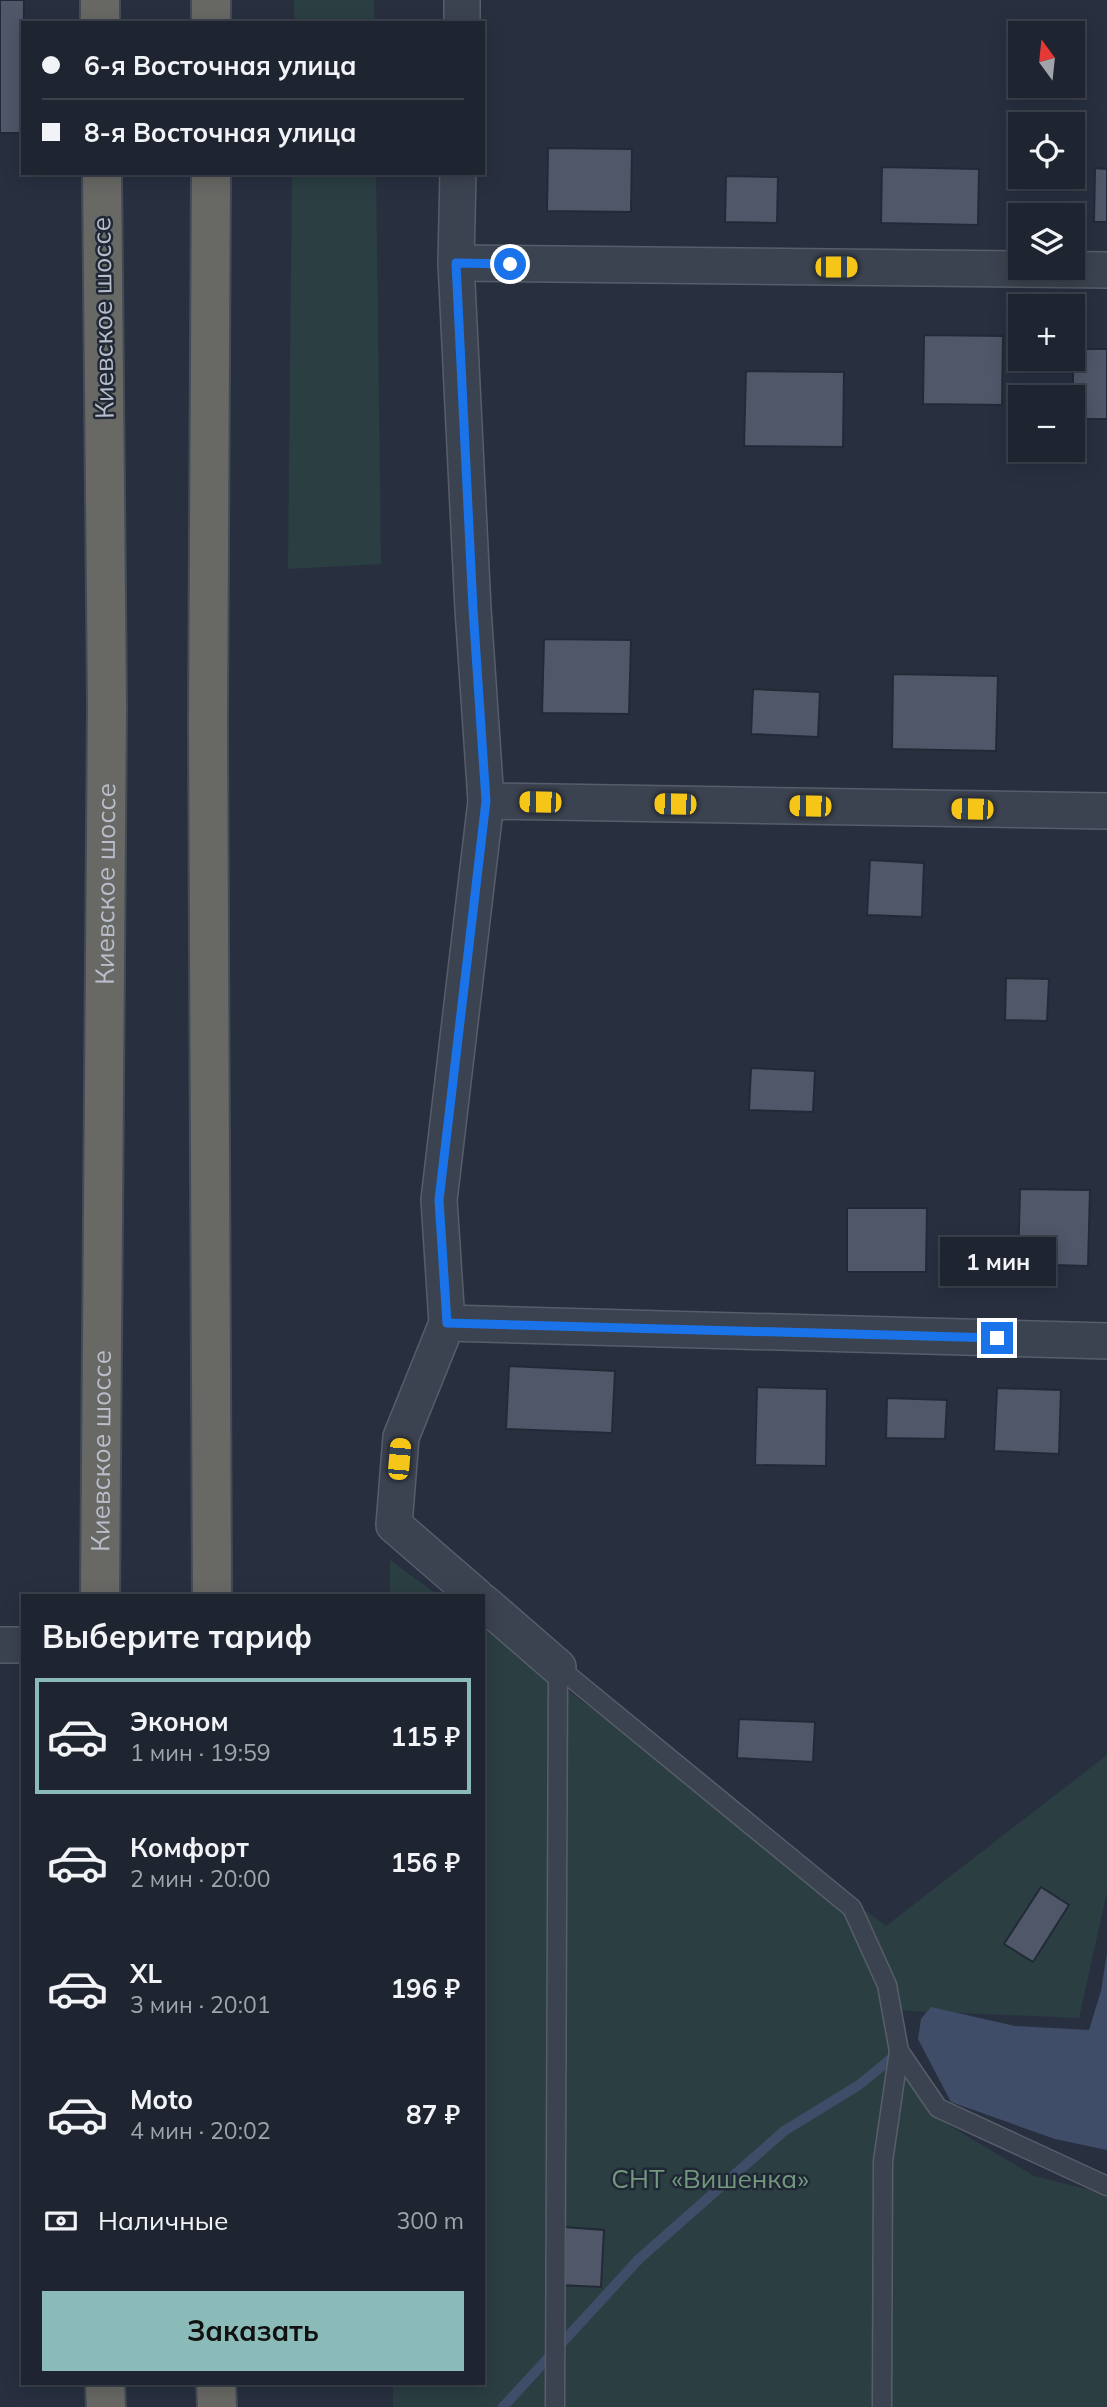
<!DOCTYPE html>
<html lang="ru">
<meta charset="utf-8">
<style>
:root{--surface:#1e2430;--page:#262c38;--text:#f1f3f6;--muted:#a1a4ab;--line:#3c414c;--accent:#8bbbb9}
body{margin:0;font-family:Mulish,sans-serif;background:var(--page);color:var(--text);height:100vh;display:flex;flex-direction:column;font-size:26px;white-space:nowrap}
*{box-sizing:border-box;margin:0}
p{font-size:23px;color:var(--muted)}
.icon{flex:none;width:38px;height:38px;fill:none;stroke:currentColor;stroke-width:2;stroke-linecap:round;stroke-linejoin:round}
.map{position:relative;flex:1;overflow:hidden}
.details{position:absolute;left:21px;top:1594px;width:464px;height:791px;display:flex;flex-direction:column;background:var(--surface);border-radius:0px;box-shadow:0 4px 18px #0003,0 0 0 2px var(--line)}
.details>*{flex:none}
.banner{position:absolute;left:21px;top:21px;width:464px;height:154px;border-radius:0px;box-shadow:0 4px 18px #0003,0 0 0 2px var(--line);display:grid;align-content:center;height:154px;padding:0 21px;background:var(--surface)}
.needle{width:46px;rotate:345deg}
.buttons{position:absolute;left:1008px;top:21px;display:grid;gap:14px}
.buttons a{display:grid;place-items:center;width:77px;height:77px;border-radius:0px;background:var(--surface);box-shadow:0 4px 18px #0003,0 0 0 2px var(--line);font-size:35px}
.end{position:absolute;width:32px;height:32px;margin:-16px;border:9px solid #1a73e8;background:#fff;box-shadow:0 0 0 4px #fff}
.from{border-radius:50%}
.bubble{position:absolute;height:49px;border-radius:0px;background:var(--surface);box-shadow:0 4px 18px #0003,0 0 0 2px var(--line);font-size:23px;font-weight:700;line-height:49px;text-align:center}
.car{position:absolute;width:21px;height:42px;margin:-21px -10px;border-radius:9px;box-shadow:0 0 5px 2px #0007;background:linear-gradient(#f5c518 24%,#345 0 40%,#f5c518 0 76%,#345 0 86%,#f5c518 0)}
.banner b{display:flex;align-items:center;gap:24px;height:66px;font-size:26px}
.banner b+b{border-top:2px solid var(--line)}
.banner i{width:18px;height:18px;background:var(--text)}
ul{padding:0;list-style:none}
li{display:flex;align-items:center;gap:21px;height:116px;margin:0 14px 10px;padding:0 7px;border:4px solid transparent;border-radius:0px}
li div{flex:1}
li b{display:block;font-size:26px}
li em{font-style:normal;font-weight:700}
li.on{border-color:var(--accent)}
li>.icon{width:63px;height:63px;stroke-width:1.5}
h2{padding:0 21px;font-size:32px;line-height:84px}
.pay{display:flex;align-items:center;gap:18px;height:77px;padding:0 21px;font-size:26px}
.pay p{margin-inline-start:auto}
.primary-button{display:flex;gap:14px;margin-top:auto;padding:14px 21px}
.primary-button a{flex:1;height:80px;border-radius:0px;background:var(--accent);color:#111;font-size:28px;font-weight:700;line-height:80px;text-align:center}
.map>svg:first-child{display:block}
</style>
<div class="map">
<svg width="1107" height="2407" viewBox="0 0 1107 2407">
<rect width="100%" height="100%" fill="#283040"/>
<!-- green -->
<g fill="#2b3e42">
<rect x="294" y="0" width="80" height="23"/>
<polygon points="292,173 376,173 381,564 288,569"/>
<polygon points="390,1560 439,1596 390,1596"/>
<polygon points="483,1628 886,1926 1107,1755 1107,1892 1079,2018 889,2010 928,2113 1034,2176 1107,2194 1107,2407 393,2407 393,2384 483,2384"/>
</g>
<!-- water -->
<polygon fill="#404d68" points="1107,1953 1107,2150 1055,2139 951,2102 918,2039 921,2019 931,2007 1015,2026 1089,2030 1101,1991"/>
<g fill="none" stroke-linecap="round" stroke-linejoin="round">
<!-- stream -->
<polyline stroke="#404d68" stroke-width="10" points="503,2407 639,2259 784,2131 859,2085 893,2057"/>
</g>
<!-- building -->
<g fill="#4f5769" stroke="#232a37" stroke-width="2">
<polygon points="0,0 24,0 23,133 0,133"/>
<polygon points="548,148 632,149 631,212 547,211"/>
<polygon points="882,167 979,169 978,225 881,223"/>
<polygon points="1095,168 1107,169 1107,222 1094,222"/>
<polygon points="726,176 778,177 777,223 725,222"/>
<polygon points="924,335 1003,336 1002,405 923,404"/>
<rect x="1073" y="349" width="34" height="70"/>
<polygon points="746,371 844,372 843,447 744,446"/>
<polygon points="544,639 631,640 629,714 542,713"/>
<polygon points="893,674 998,676 996,751 892,749"/>
<polygon points="753,689 820,692 818,737 751,734"/>
<polygon points="870,860 924,863 922,917 867,915"/>
<polygon points="1006,978 1049,979 1047,1021 1005,1020"/>
<polygon points="751,1068 815,1071 813,1112 749,1110"/>
<polygon points="1020,1189 1090,1190 1088,1266 1018,1264"/>
<polygon points="847,1208 927,1208 926,1272 847,1272"/>
<polygon points="509,1366 615,1371 612,1433 506,1429"/>
<polygon points="757,1387 827,1389 826,1466 755,1465"/>
<polygon points="997,1388 1061,1390 1059,1454 994,1451"/>
<polygon points="887,1398 947,1400 945,1439 886,1438"/>
<polygon points="739,1719 815,1722 813,1762 737,1758"/>
<polygon points="1041,1887 1069,1905 1033,1962 1004,1944"/>
<polygon points="564,2227 604,2230 601,2287 560,2285"/>
</g>
<g fill="none" stroke-linecap="round" stroke-linejoin="round">
<!-- service casing -->
<g stroke="#575e6a" stroke-width="21">
<g id="service">
<polyline points="558,1667 852,1908 887,1985 899,2051 938,2108 1107,2186"/>
<polyline points="555,2407 558,1667"/>
<polyline points="882,2407 883,2161 899,2051"/>
</g>
</g>
<!-- minor casing -->
<g stroke="#575e6a" stroke-width="38">
<g id="minor">
<polyline points="462,23 462,0"/>
<polyline points="458,173 456,263 473,609 486,801 439,1200 447,1323 401,1437 394,1525 476,1596"/>
<polyline points="456,263 1107,270"/>
<polyline points="486,801 1107,811"/>
<polyline points="447,1323 1107,1341"/>
<polyline points="483,1602 558,1667"/>
<polyline points="0,1645 23,1645"/>
</g>
</g>
<!-- trunk casing -->
<g stroke="#444b57" stroke-width="42">
<g id="trunk">
<polyline points="100,0 100,23"/>
<polyline points="211,23 211,0"/>
<polyline points="211,173 208,723 212,1596"/>
<path id="s1" d="M100 1596 107 706 102 173"/>
<polyline points="105,2384 106,2407"/>
<polyline points="216,2384 217,2407"/>
</g>
</g>
<!-- service -->
<use href="#service" stroke="#3c4350" stroke-width="18"/>
<!-- minor -->
<use href="#minor" stroke="#3c4350" stroke-width="35"/>
<!-- trunk -->
<use href="#trunk" stroke="#686865" stroke-width="38"/>
</g>
<g fill="none" stroke-linecap="round" stroke-linejoin="round">
<!-- route -->
<polyline stroke="#1a73e8" stroke-width="9" points="510,264 456,263 473,609 486,801 439,1200 447,1323 997,1338"/>
</g>
<g text-anchor="middle" stroke-width="5" stroke-linejoin="round" paint-order="stroke">
<!-- street labels -->
<g font-size="26" fill="#b9beca" stroke="#212835">
<text transform="translate(103 318) rotate(-91)" y="9">Киевское шоссе</text>
<text dy="9" stroke="none"><textPath href="#s1" startOffset="712">Киевское шоссе</textPath></text>
<text dy="9" stroke="none"><textPath href="#s1" startOffset="145">Киевское шоссе</textPath></text>
</g>
<!-- park labels -->
<g font-size="26" fill="#72997e" stroke="#212835">
<text x="710" y="2188">СНТ «Вишенка»</text>
</g>
</g>
</svg>
<div class="buttons">
<a><svg class="needle" viewBox="-14 -14 28 28"><path d="M0-13l5 13h-10z" fill="#e53935"/><path d="M0 13l5-13h-10z" fill="#a1a4ab"/></svg></a>
<a><svg class="icon" aria-label="locate" viewBox="0 0 24 24"><circle cx="12" cy="12" r="6"/><path d="M12 2v4M12 18v4M2 12h4M18 12h4"/></svg></a>
<a><svg class="icon" aria-label="layers" viewBox="0 0 24 24"><path d="M12 4l9 5-9 5-9-5zM3 14l9 5 9-5"/></svg></a>
<a>+</a>
<a>−</a>
</div>
<i class="end from" style="left:510px;top:264px"></i>
<i class="end" style="left:997px;top:1338px"></i>
<div class="bubble" style="left:940px;top:1237px;width:116px">1 мин</div>
<i class="car" style="left:836px;top:267px;rotate:90deg"></i>
<i class="car" style="left:540px;top:802px;rotate:271deg"></i>
<i class="car" style="left:675px;top:804px;rotate:271deg"></i>
<i class="car" style="left:810px;top:806px;rotate:271deg"></i>
<i class="car" style="left:972px;top:809px;rotate:271deg"></i>
<i class="car" style="left:399px;top:1459px;rotate:5deg"></i>
<div class="banner">
<b><i class="from"></i>6-я Восточная улица</b>
<b><i></i>8-я Восточная улица</b>
</div>
<section class="details">
<h2>Выберите тариф</h2>
<ul>
<li class="on"><svg class="icon" aria-label="car" viewBox="0 0 24 24"><path d="M5 17H2v-5l4-1 3-4h7l3 4 3 1v5h-3M9 17h6M6 11h13"/><circle cx="7" cy="17" r="2"/><circle cx="17" cy="17" r="2"/></svg><div><b>Эконом</b><p>1 мин · 19:59</p></div><em>115 ₽</em></li>
<li><svg class="icon" aria-label="car" viewBox="0 0 24 24"><path d="M5 17H2v-5l4-1 3-4h7l3 4 3 1v5h-3M9 17h6M6 11h13"/><circle cx="7" cy="17" r="2"/><circle cx="17" cy="17" r="2"/></svg><div><b>Комфорт</b><p>2 мин · 20:00</p></div><em>156 ₽</em></li>
<li><svg class="icon" aria-label="car" viewBox="0 0 24 24"><path d="M5 17H2v-5l4-1 3-4h7l3 4 3 1v5h-3M9 17h6M6 11h13"/><circle cx="7" cy="17" r="2"/><circle cx="17" cy="17" r="2"/></svg><div><b>XL</b><p>3 мин · 20:01</p></div><em>196 ₽</em></li>
<li><svg class="icon" aria-label="car" viewBox="0 0 24 24"><path d="M5 17H2v-5l4-1 3-4h7l3 4 3 1v5h-3M9 17h6M6 11h13"/><circle cx="7" cy="17" r="2"/><circle cx="17" cy="17" r="2"/></svg><div><b>Moto</b><p>4 мин · 20:02</p></div><em>87 ₽</em></li>
</ul>
<div class="pay"><svg class="icon" aria-label="cash" viewBox="0 0 24 24"><path d="M3 7h18v10H3z"/><circle cx="12" cy="12" r="2"/></svg>Наличные<p>300 m</p></div>
<div class="primary-button"><a>Заказать</a></div>
</section>
</div>
